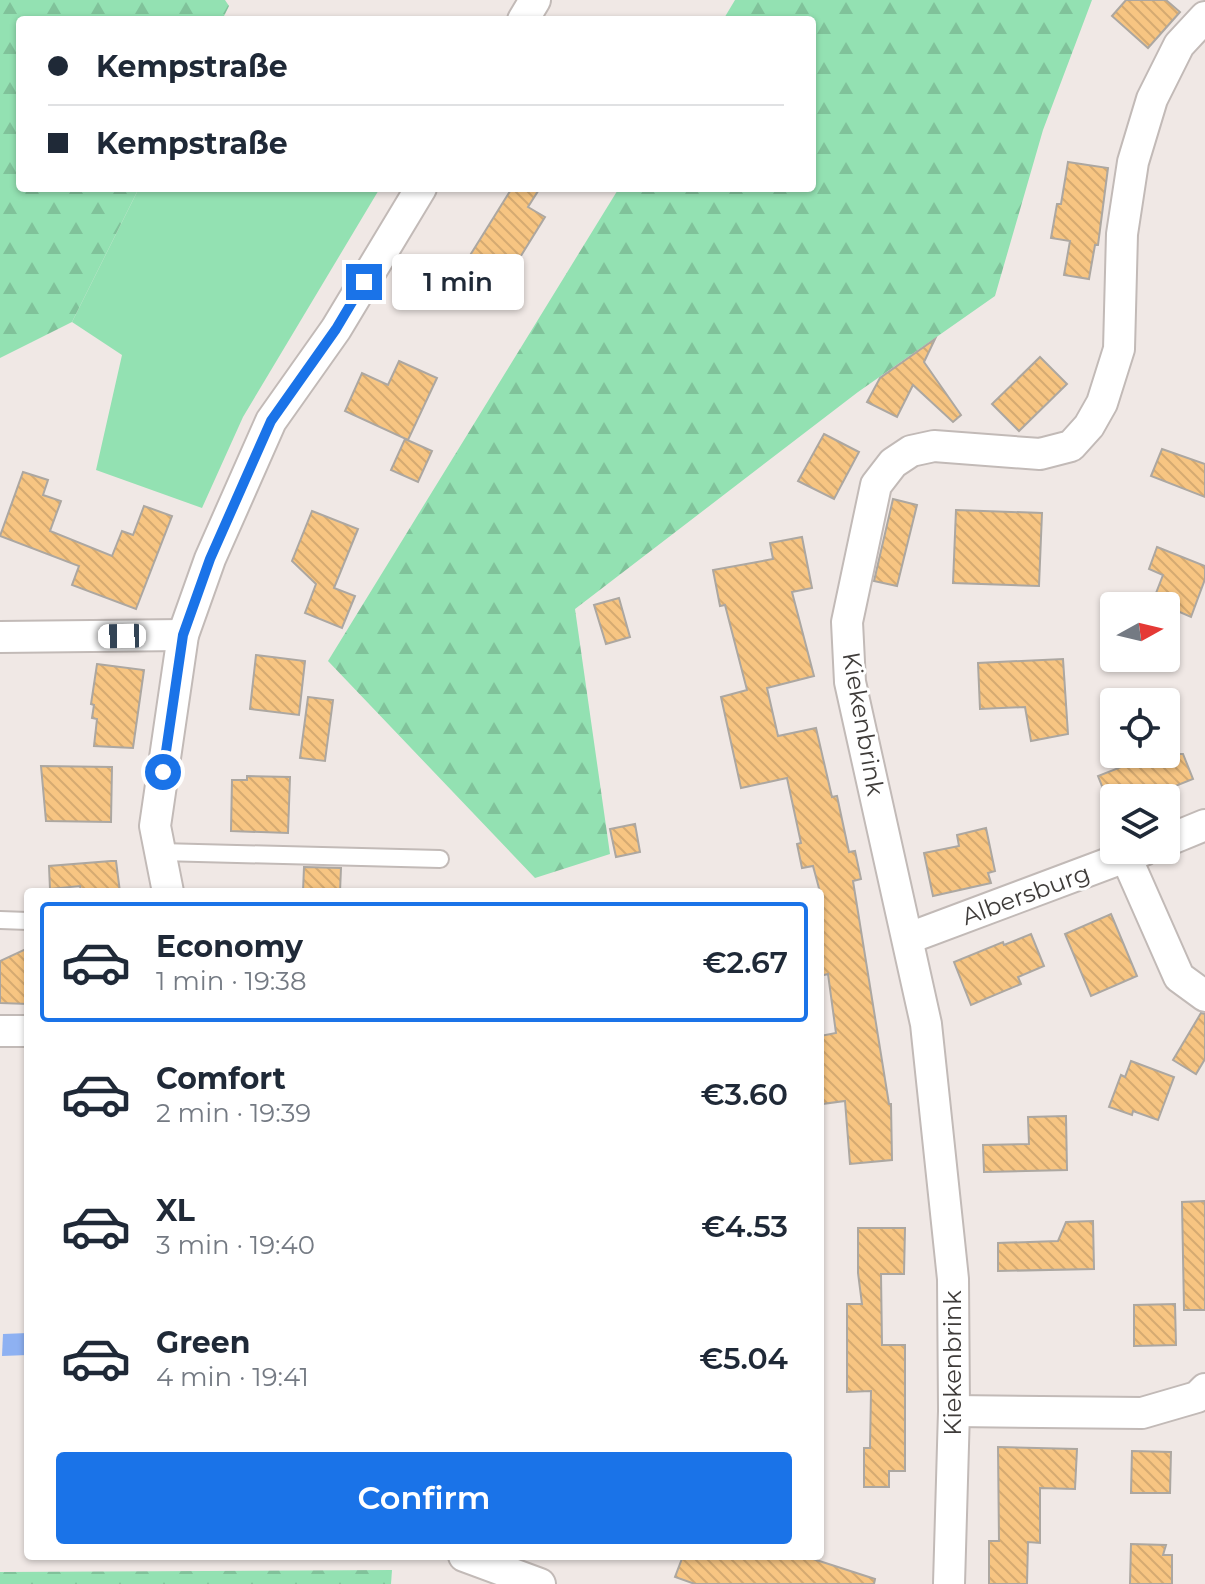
<!DOCTYPE html>
<meta charset="utf-8">
<style>
:root{--surface:#fff;--page:#f2f2f3;--text:#1f2937;--muted:#747a83;--line:#e0e1e3;--accent:#1a73e8}
body{margin:0;font-family:Montserrat,sans-serif;background:var(--page);color:var(--text);height:100vh;display:flex;flex-direction:column;font-size:30px;white-space:nowrap}
*{box-sizing:border-box;margin:0}
p{font-size:26px;color:var(--muted)}
.icon{flex:none;width:44px;height:44px;fill:none;stroke:currentColor;stroke-width:2;stroke-linecap:round;stroke-linejoin:round}
.map{position:relative;flex:1;overflow:hidden}
.panel{position:absolute;left:24px;top:888px;width:800px;height:672px;display:flex;flex-direction:column;background:var(--surface);border-radius:8px;box-shadow:0 2px 6px #0004}
.panel>*{flex:none}
.hud{position:absolute;left:16px;top:16px;width:800px;height:176px;border-radius:8px;box-shadow:0 2px 6px #0004;display:grid;align-content:center;height:176px;padding:0 32px;background:var(--surface)}
.needle{width:52px;rotate:82deg}
.fabs{position:absolute;left:1100px;top:592px;display:grid;gap:16px}
.fabs a{display:grid;place-items:center;width:80px;height:80px;border-radius:8px;background:var(--surface);box-shadow:0 2px 6px #0004;font-size:40px}
.end{position:absolute;width:36px;height:36px;margin:-18px;border:10px solid #1a73e8;background:#fff;box-shadow:0 0 0 4px #fff}
.from{border-radius:50%}
.bubble{position:absolute;height:56px;border-radius:8px;background:var(--surface);box-shadow:0 2px 6px #0004;font-size:26px;font-weight:600;line-height:56px;text-align:center}
.car{position:absolute;width:24px;height:48px;margin:-24px -12px;border-radius:10px;box-shadow:0 0 6px 2px #0007;background:linear-gradient(#fff 24%,#345 0 40%,#fff 0 76%,#345 0 86%,#fff 0)}
.hud b{display:flex;align-items:center;gap:28px;height:76px;font-size:30px}
.hud b+b{border-top:2px solid var(--line)}
.hud i{width:20px;height:20px;background:var(--text)}
ul{padding:14px 0 0;list-style:none}
li{display:flex;align-items:center;gap:24px;height:120px;margin:0 16px 12px;padding:0 16px;border:4px solid transparent;border-radius:8px}
li div{flex:1}
li b{display:block;font-size:30px}
li em{font-style:normal;font-weight:600}
li.active{border-color:var(--accent)}
li>.icon{width:72px;height:72px;stroke-width:1.5}
.cta{display:flex;gap:16px;margin-top:auto;padding:16px 32px}
.cta a{flex:1;height:92px;border-radius:8px;background:var(--accent);color:#fff;font-size:32px;font-weight:600;line-height:92px;text-align:center}
.map>svg:first-child{display:block}
</style>
<div class="map">
<svg width="1205" height="1584" viewBox="0 0 1205 1584">
<defs>
<pattern id="forest-firs" width="22" height="20" patternUnits="userSpaceOnUse" patternTransform="scale(2)"><rect width="22" height="20" fill="#93e1b2"/><path d="M5 1l3.5 6h-7zM16 11l3.5 6h-7z" fill="#80c29a"/></pattern>
<pattern id="building-back-hatch" width="6" height="6" patternUnits="userSpaceOnUse" patternTransform="scale(2)"><rect width="6" height="6" fill="#f7c582"/><path d="M-1 5l2 2M0 0l6 6M5-1l2 2" fill="none" stroke="#d5aa71"/></pattern>
</defs>
<rect width="100%" height="100%" fill="#f0e8e5"/>
<!-- grass -->
<polygon fill="#93e1b2" points="139,188 380,188 243,417 202,508 96,470 122,355 72,322"/>
<!-- forest -->
<g fill="url(#forest-firs)">
<polygon points="0,0 225,0 229,6 222,20 20,20 20,188 139,188 72,322 0,358"/>
<polygon points="735,0 1092,0 1043,130 995,296 858,392 575,609 610,854 535,878 328,661 619,188 812,188 812,20 723,20"/>
<polygon points="392,1570 391,1584 0,1584 0,1572"/>
</g>
<!-- water -->
<polygon fill="#8eb1f2" points="28,1333 28,1355 2,1356 3,1334"/>
<!-- building -->
<g fill="url(#building-back-hatch)" stroke="#aca7a1" stroke-width="2">
<polygon points="1126,0 1166,0 1180,12 1148,48 1112,16"/>
<polygon points="1068,162 1108,168 1098,245 1095,245 1089,279 1064,275 1070,241 1051,238 1057,204 1061,204"/>
<polygon points="512,188 540,188 528,207 545,217 501,288 464,265"/>
<polygon points="935,339 924,362 961,415 953,422 913,385 897,417 867,402 880,378"/>
<polygon points="1040,357 1067,384 1019,431 992,404"/>
<polygon points="399,361 437,378 408,440 345,411 362,373 388,385"/>
<polygon points="824,434 859,452 834,499 798,481"/>
<polygon points="405,439 432,451 418,482 391,470"/>
<polygon points="1162,449 1205,464 1205,497 1151,476"/>
<polygon points="23,472 48,480 43,495 61,501 50,531 112,556 122,531 133,535 144,506 172,516 136,609 72,585 79,566 0,536"/>
<polygon points="893,499 917,505 897,586 874,581"/>
<polygon points="956,510 1042,513 1039,586 953,583"/>
<polygon points="312,511 358,529 334,588 355,596 342,628 305,613 316,584 292,561"/>
<polygon points="802,537 812,588 792,592 814,676 767,688 778,736 816,728 832,797 837,796 849,852 855,851 861,879 853,881 889,1104 891,1104 892,1160 850,1164 845,1101 822,1104 820,1036 836,1033 828,974 820,976 820,892 813,866 802,868 797,844 801,843 787,778 741,788 721,697 747,690 725,605 720,606 713,570 773,559 770,543"/>
<polygon points="1157,547 1205,566 1205,579 1191,617 1166,606 1151,606 1163,575 1149,569"/>
<polygon points="619,598 630,637 606,644 594,605"/>
<polygon points="256,655 305,661 299,715 250,709"/>
<polygon points="1063,659 1068,734 1031,741 1025,707 980,709 978,663"/>
<polygon points="97,664 144,670 133,748 94,746 97,719 92,718 94,705 91,704"/>
<polygon points="308,697 333,700 325,761 300,758"/>
<polygon points="1131,754 1183,754 1193,779 1148,797 1144,787 1108,801 1098,776 1134,762"/>
<polygon points="41,766 112,767 111,822 46,821"/>
<polygon points="247,776 290,777 288,833 231,831 232,780 247,780"/>
<polygon points="635,824 640,852 616,857 610,829"/>
<polygon points="986,828 995,871 988,873 991,883 933,896 924,853 959,846 957,835"/>
<polygon points="111,861 116,861 120,892 81,892 80,886 50,889 49,866"/>
<polygon points="304,867 341,868 340,892 303,892"/>
<polygon points="1111,914 1137,976 1091,996 1065,934"/>
<polygon points="1031,934 1044,966 1018,977 1021,984 971,1005 954,962 1003,942 1004,945"/>
<polygon points="28,948 28,1004 0,1003 0,961"/>
<polygon points="1201,1013 1205,1014 1205,1059 1196,1074 1173,1060"/>
<polygon points="1131,1061 1174,1077 1158,1120 1133,1111 1132,1115 1109,1107 1121,1075 1125,1077"/>
<polygon points="1066,1116 1067,1170 984,1172 983,1145 1029,1144 1028,1117"/>
<polygon points="1205,1201 1205,1310 1184,1310 1182,1202"/>
<polygon points="1093,1221 1094,1269 998,1271 998,1243 1058,1241 1066,1222"/>
<polygon points="858,1228 905,1228 904,1274 881,1274 882,1345 905,1345 905,1471 889,1471 889,1487 864,1487 864,1448 870,1448 871,1391 847,1392 847,1304 862,1304 858,1273"/>
<polygon points="1175,1304 1176,1345 1134,1346 1134,1305"/>
<polygon points="998,1447 1077,1449 1075,1489 1040,1488 1040,1543 1028,1542 1027,1584 989,1584 989,1541 999,1541"/>
<polygon points="1132,1451 1171,1452 1170,1493 1131,1493"/>
<polygon points="1131,1544 1166,1545 1163,1555 1172,1555 1172,1584 1130,1584"/>
<polygon points="683,1556 804,1556 875,1579 874,1584 695,1584 675,1577"/>
</g>
<g fill="none" stroke-linecap="round" stroke-linejoin="round">
<!-- service casing -->
<g stroke="#c2bab7" stroke-width="20">
<g id="service">
<polyline points="160,852 440,859"/>
<polyline points="0,920 28,921"/>
</g>
</g>
<!-- minor casing -->
<g stroke="#c2bab7" stroke-width="34">
<g id="minor">
<polyline points="523,20 535,0"/>
<polyline points="0,637 183,635"/>
<polyline points="1166,841 1205,825"/>
<polyline points="1126,857 1179,977 1205,996"/>
<polyline points="168,892 155,826 183,635 210,559 271,421 336,329 421,188"/>
<polyline points="909,938 1144,850"/>
<polyline points="0,1031 28,1031"/>
<polyline points="954,1411 1142,1413 1197,1397 1205,1389"/>
<polyline points="464,1556 540,1584"/>
<polyline points="949,1584 954,1411 953,1279 926,1024 850,682 847,622 876,485 893,463 911,451 934,446 1040,454 1071,446 1089,426 1102,403 1119,349 1122,234 1133,162 1152,99 1179,45 1205,17"/>
</g>
</g>
<!-- service -->
<use href="#service" stroke="#fff" stroke-width="16"/>
<!-- minor -->
<use href="#minor" stroke="#fff" stroke-width="30"/>
</g>
<g fill="none" stroke-linecap="round" stroke-linejoin="round">
<!-- route -->
<polyline stroke="#1a73e8" stroke-width="10" points="163,772 183,635 210,559 271,421 336,329 364,282"/>
</g>
<g text-anchor="middle" stroke-width="6" stroke-linejoin="round" paint-order="stroke">
<!-- street labels -->
<g font-size="24" fill="#3f3c3a" stroke="#fff">
<text transform="translate(863 724) rotate(80)" y="8">Kiekenbrink</text>
<text transform="translate(1026 895) rotate(-20)" y="8">Albersburg</text>
<text transform="translate(953 1363) rotate(-90)" y="8">Kiekenbrink</text>
</g>
</g>
</svg>
<div class="fabs">
<a><svg class="needle" viewBox="-14 -14 28 28"><path d="M0-13l5 13h-10z" fill="#e53935"/><path d="M0 13l5-13h-10z" fill="#747a83"/></svg></a>
<a><svg class="icon" aria-label="locate" viewBox="0 0 24 24"><circle cx="12" cy="12" r="6"/><path d="M12 2v4M12 18v4M2 12h4M18 12h4"/></svg></a>
<a><svg class="icon" aria-label="layers" viewBox="0 0 24 24"><path d="M12 4l9 5-9 5-9-5zM3 14l9 5 9-5"/></svg></a>
</div>
<i class="end from" style="left:163px;top:772px"></i>
<i class="end" style="left:364px;top:282px"></i>
<div class="bubble" style="left:392px;top:254px;width:132px">1 min</div>
<i class="car" style="left:122px;top:636px;rotate:269deg"></i>
<div class="hud">
<b><i class="from"></i>Kempstraße</b>
<b><i></i>Kempstraße</b>
</div>
<section class="panel">
<ul>
<li class="active"><svg class="icon" aria-label="car" viewBox="0 0 24 24"><path d="M5 17H2v-5l4-1 3-4h7l3 4 3 1v5h-3M9 17h6M6 11h13"/><circle cx="7" cy="17" r="2"/><circle cx="17" cy="17" r="2"/></svg><div><b>Economy</b><p>1 min · 19:38</p></div><em>€2.67</em></li>
<li><svg class="icon" aria-label="car" viewBox="0 0 24 24"><path d="M5 17H2v-5l4-1 3-4h7l3 4 3 1v5h-3M9 17h6M6 11h13"/><circle cx="7" cy="17" r="2"/><circle cx="17" cy="17" r="2"/></svg><div><b>Comfort</b><p>2 min · 19:39</p></div><em>€3.60</em></li>
<li><svg class="icon" aria-label="car" viewBox="0 0 24 24"><path d="M5 17H2v-5l4-1 3-4h7l3 4 3 1v5h-3M9 17h6M6 11h13"/><circle cx="7" cy="17" r="2"/><circle cx="17" cy="17" r="2"/></svg><div><b>XL</b><p>3 min · 19:40</p></div><em>€4.53</em></li>
<li><svg class="icon" aria-label="car" viewBox="0 0 24 24"><path d="M5 17H2v-5l4-1 3-4h7l3 4 3 1v5h-3M9 17h6M6 11h13"/><circle cx="7" cy="17" r="2"/><circle cx="17" cy="17" r="2"/></svg><div><b>Green</b><p>4 min · 19:41</p></div><em>€5.04</em></li>
</ul>
<div class="cta"><a>Confirm</a></div>
</section>
</div>
